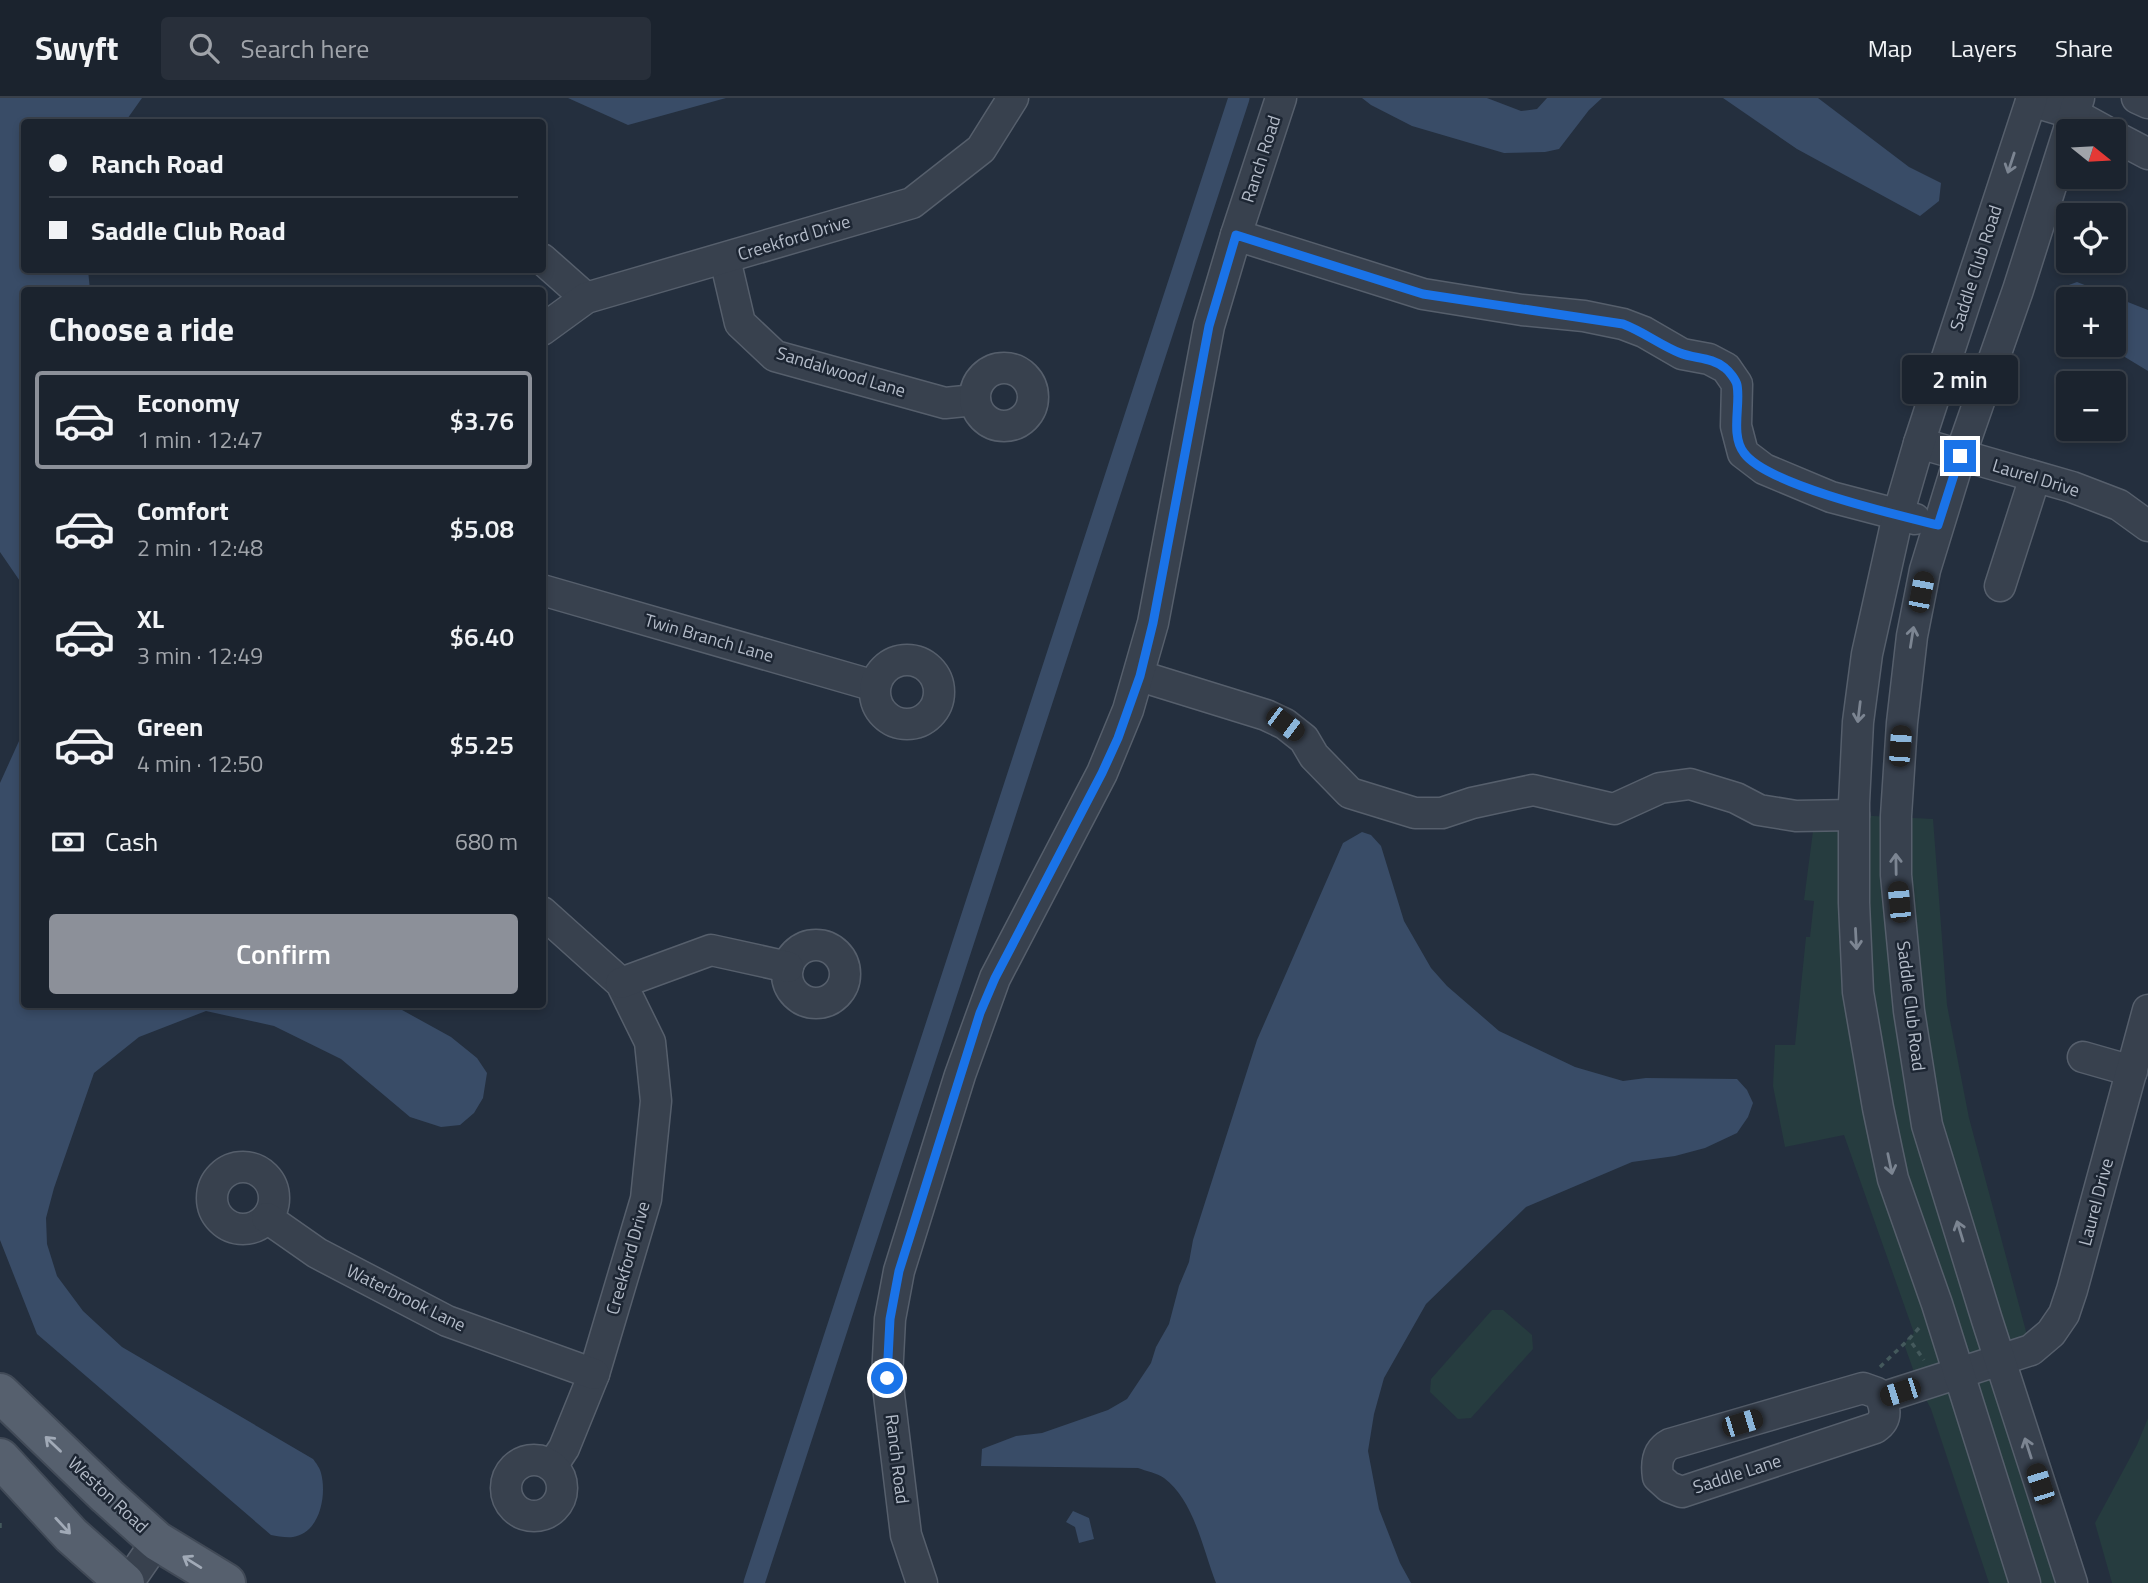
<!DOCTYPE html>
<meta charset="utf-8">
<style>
:root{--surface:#1b232e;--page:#282f3a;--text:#f1f3f6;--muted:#a0a4aa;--line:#39404a;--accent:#8c9099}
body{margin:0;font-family:"Titillium Web",sans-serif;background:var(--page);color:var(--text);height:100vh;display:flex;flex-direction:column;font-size:26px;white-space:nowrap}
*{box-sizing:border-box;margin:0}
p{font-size:23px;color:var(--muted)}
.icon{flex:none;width:38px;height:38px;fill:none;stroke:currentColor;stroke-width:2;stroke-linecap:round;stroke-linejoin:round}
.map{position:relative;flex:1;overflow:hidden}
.sheet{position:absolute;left:21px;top:189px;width:525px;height:721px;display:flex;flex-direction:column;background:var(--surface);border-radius:7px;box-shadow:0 4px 10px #0003,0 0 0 2px var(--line)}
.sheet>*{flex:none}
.hud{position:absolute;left:21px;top:21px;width:525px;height:154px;border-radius:7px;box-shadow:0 4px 10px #0003,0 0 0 2px var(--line);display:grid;align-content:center;height:154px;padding:0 28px;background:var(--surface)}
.needle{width:46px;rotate:108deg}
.controls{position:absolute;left:2056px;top:21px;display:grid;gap:14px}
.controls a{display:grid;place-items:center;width:70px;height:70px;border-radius:7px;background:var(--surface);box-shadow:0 4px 10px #0003,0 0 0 2px var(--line);font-size:35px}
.end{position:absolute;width:32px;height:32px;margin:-16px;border:9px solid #1a73e8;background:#fff;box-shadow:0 0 0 4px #fff}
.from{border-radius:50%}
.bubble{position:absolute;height:49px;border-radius:7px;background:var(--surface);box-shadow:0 4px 10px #0003,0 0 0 2px var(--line);font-size:23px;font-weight:600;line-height:49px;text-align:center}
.car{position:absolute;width:21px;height:42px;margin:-21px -10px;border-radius:9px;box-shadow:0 0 5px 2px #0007;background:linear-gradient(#222 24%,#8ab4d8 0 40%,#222 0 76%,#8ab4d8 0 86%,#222 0)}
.hud b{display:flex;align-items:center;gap:24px;height:66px;font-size:26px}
.hud b+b{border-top:2px solid var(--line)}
.hud i{width:18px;height:18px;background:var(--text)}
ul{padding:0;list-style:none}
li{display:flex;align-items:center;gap:21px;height:98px;margin:0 14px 10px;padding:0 14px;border:4px solid transparent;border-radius:7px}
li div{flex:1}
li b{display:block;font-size:26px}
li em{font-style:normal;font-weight:600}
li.active{border-color:var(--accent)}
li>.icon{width:63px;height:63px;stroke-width:1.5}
h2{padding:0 28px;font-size:32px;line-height:84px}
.pay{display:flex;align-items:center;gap:18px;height:77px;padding:0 28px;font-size:26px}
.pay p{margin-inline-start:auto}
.cta{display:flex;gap:14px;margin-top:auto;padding:14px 28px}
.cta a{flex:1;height:80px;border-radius:7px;background:var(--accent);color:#fff;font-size:28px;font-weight:600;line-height:80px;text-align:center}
header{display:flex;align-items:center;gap:42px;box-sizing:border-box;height:98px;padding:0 35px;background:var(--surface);border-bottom:2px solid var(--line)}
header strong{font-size:33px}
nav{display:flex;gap:38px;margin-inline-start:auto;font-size:24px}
.search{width:490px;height:63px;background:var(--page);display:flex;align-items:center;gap:18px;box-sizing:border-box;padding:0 24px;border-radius:7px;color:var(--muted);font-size:26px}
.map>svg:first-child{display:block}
</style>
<header>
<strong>Swyft</strong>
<div class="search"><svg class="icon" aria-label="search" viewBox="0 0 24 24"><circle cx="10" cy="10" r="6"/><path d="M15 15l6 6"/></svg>Search here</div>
<nav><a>Map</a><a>Layers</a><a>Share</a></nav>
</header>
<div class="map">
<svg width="2148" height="1485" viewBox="0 0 2148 1485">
<rect width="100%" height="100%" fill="#242f3e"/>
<!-- green -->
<g fill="#263c3f">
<polygon points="1854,717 1933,721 1947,907 1969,1020 2031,1252 2000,1262 2072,1485 1989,1485 1931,1311 1919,1288 1904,1246 1914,1235 1844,1037 1785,1049 1773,988 1775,947 1795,947 1806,839 1810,839 1814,803 1804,802 1815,718"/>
<polygon points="1492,1212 1503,1212 1532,1237 1533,1251 1471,1320 1458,1321 1430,1294 1431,1281"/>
<polygon points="2148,1320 2148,1485 2112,1485 2095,1425 2137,1347"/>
</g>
<!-- water -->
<g fill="#394c67">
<polygon points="0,0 142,0 125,24 24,24 24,172 88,172 90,192 24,192 24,489 0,454"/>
<polygon points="568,0 726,0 628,27"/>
<polygon points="1362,0 1487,0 1521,13 1537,11 1547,0 1602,0 1589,12 1559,51 1545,54 1504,55 1412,28 1371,7"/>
<polygon points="1723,0 1818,0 1909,69 1941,85 1939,103 1920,118 1797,51"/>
<path d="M2077 184 2148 212V273L2105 247H2114V201H2068V215C2064 205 2060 197 2066 188Z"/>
<path d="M24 632V906L393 907 451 939 477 960 487 975 483 1000 474 1015 460 1027 441 1029 410 1019 341 961 274 928 206 913 139 939 94 975 54 1090 46 1120 47 1146 57 1178 83 1213 122 1249 313 1361C316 1365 320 1370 321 1375 327 1397 320 1435 293 1439 286 1440 277 1438 271 1437L37 1236 0 1142V685Z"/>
<path d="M1362 734 1371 737 1381 748 1404 823 1431 870 1447 888 1499 933 1575 969 1623 983 1646 980 1737 981 1747 992 1753 1005 1748 1019 1737 1035 1705 1050 1675 1058 1632 1064 1526 1109 1426 1206 1384 1280 1374 1316 1368 1353 1379 1411 1400 1465 1411 1485H1216C1203 1452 1194 1402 1164 1380 1157 1375 1146 1373 1138 1370L981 1368 982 1351 1016 1338 1042 1335 1108 1312 1127 1301 1151 1265 1156 1249 1169 1226 1179 1188 1189 1164 1193 1142 1257 942 1343 745Z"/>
<polygon points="1073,1413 1089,1420 1094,1441 1079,1445 1075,1429 1066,1424"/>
</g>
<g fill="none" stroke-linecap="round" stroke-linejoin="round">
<!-- canal -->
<polyline stroke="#394c67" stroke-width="21" points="754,1485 1239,0"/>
<!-- minor casing -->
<g stroke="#565f6c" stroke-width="33">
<g id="minor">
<polyline points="2137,0 2148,5"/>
<polyline points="2031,3 2074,16 2105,33"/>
<polyline points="2114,38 2148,56"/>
<polyline points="1236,137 1423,196 1522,212 1584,218 1623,226 1644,234 1682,256 1709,261 1726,270 1737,286 1736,328 1743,355 1764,371 1831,399 1915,421"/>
<polyline points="542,161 586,200"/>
<polyline points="725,161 740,225 775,258 945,305 975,302"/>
<polyline points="542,232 586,200 912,105 981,51 1013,0"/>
<circle cx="1004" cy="299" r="29"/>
<polyline points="1919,345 2072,389 2119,407 2148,428"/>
<polyline points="2000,488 2035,379"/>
<polyline points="542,492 875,588"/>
<circle cx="907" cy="594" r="32"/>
<polyline points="1140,578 1266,617 1285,626 1304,641 1314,658 1350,695 1415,715 1442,715 1472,705 1533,692 1614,711 1660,690 1690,686 1736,700 1759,712 1796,718 1854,717"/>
<polyline points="542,814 621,885 650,944 656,1003 646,1101 594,1276 564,1350 552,1368"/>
<circle cx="816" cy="876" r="29"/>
<polyline points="621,885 711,852 788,869"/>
<polyline points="2083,959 2132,973"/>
<circle cx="243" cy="1100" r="31"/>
<polyline points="267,1120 317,1155 447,1223 594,1276"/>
<path d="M1881 1300C1886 1312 1887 1322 1875 1330L1682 1394 1669 1389 1658 1379C1656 1366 1657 1353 1670 1346L1863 1290 1877 1295 1881 1300 2031 1252 2051 1235 2064 1216 2072 1192 2148 912"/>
<circle cx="534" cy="1390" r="28"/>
<polyline points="128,1485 157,1443"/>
<polyline points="922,1485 906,1437 887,1280 890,1221 899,1173 960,977 995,880 1102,675 1128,612 1153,525 1209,228 1236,137 1281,0"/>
<polyline points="2025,1485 1937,1206 1893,1081 1878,1010 1858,894 1854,805 1854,705 1858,624 1867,556 1898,417 1919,345 2032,0"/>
<polyline points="2072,1485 1987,1222 1927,1027 1909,913 1896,777 1896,718 1902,625 1912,538 1925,472 1960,358 2018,192 2079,0"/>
</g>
</g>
<!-- major casing -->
<g stroke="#414a57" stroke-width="42">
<g id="major">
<polyline points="0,1295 107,1398 157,1443 226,1485"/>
<polyline points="0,1360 71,1437 125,1485"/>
</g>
</g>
<!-- path -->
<g stroke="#44595c" stroke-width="3.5" stroke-dasharray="5 5" stroke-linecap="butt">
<polyline points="1919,1230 1909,1241 1924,1262"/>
<polyline points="1880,1269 1909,1241"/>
<polyline points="0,1425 0,1432"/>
</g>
<!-- minor -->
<use href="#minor" stroke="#38414e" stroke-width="30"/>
<!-- major -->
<use href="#major" stroke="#56606e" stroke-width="38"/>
</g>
<!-- one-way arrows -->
<defs><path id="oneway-shaft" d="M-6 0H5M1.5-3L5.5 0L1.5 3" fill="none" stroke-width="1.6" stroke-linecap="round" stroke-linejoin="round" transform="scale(1.75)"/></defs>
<g stroke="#7c8592">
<use href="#oneway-shaft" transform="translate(2011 65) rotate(108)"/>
<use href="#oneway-shaft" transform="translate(1912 539) rotate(-81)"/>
<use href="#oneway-shaft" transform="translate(1859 614) rotate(97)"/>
<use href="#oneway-shaft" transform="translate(1896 766) rotate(-91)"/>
<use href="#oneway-shaft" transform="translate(1856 841) rotate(87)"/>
<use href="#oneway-shaft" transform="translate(1890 1066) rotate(78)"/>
<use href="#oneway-shaft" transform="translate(1960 1133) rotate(-107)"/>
<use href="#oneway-shaft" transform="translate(2028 1350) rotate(-108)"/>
</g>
<g stroke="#a1aab7">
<use href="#oneway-shaft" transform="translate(53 1346) rotate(-136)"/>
<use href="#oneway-shaft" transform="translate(63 1428) rotate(47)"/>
<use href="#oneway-shaft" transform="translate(192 1464) rotate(-148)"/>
</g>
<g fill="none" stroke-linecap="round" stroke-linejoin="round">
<!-- route -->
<path stroke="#1a73e8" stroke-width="9" d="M887 1280 890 1221 899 1173 980 915 995 880 1102 675 1118 640 1140 578 1153 525 1209 228 1236 137 1423 196 1623 226C1644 234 1660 247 1680 255 1695 261 1712 259 1725 270 1729 273 1736 282 1737 287 1741 306 1730 337 1744 355 1767 387 1897 417 1938 427L1960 358"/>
</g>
<g text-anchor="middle" stroke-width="5" stroke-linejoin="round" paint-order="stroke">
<!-- street labels -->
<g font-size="18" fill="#b4bcc9" stroke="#1d2633">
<text transform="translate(1261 61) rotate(-72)" y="6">Ranch Road</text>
<text transform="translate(794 140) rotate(-17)" y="6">Creekford Drive</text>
<text transform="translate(1976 170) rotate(-72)" y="6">Saddle Club Road</text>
<text transform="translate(841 274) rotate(17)" y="6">Sandalwood Lane</text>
<text transform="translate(2036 380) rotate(17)" y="6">Laurel Drive</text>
<text transform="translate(709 540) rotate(16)" y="6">Twin Branch Lane</text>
<text transform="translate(1911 908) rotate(83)" y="6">Saddle Club Road</text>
<text transform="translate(2096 1104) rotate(-75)" y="6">Laurel Drive</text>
<text transform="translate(628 1160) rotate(-74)" y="6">Creekford Drive</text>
<text transform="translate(406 1200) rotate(26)" y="6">Waterbrook Lane</text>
<text transform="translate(897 1361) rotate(83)" y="6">Ranch Road</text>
<text transform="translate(1737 1376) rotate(-18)" y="6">Saddle Lane</text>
<text transform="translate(108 1397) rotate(43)" y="6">Weston Road</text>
</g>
</g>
</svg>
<div class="controls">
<a><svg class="needle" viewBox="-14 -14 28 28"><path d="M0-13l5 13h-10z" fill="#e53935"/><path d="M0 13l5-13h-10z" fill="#a0a4aa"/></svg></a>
<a><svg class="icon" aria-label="locate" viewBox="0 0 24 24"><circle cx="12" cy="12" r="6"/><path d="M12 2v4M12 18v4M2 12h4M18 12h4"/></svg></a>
<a>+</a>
<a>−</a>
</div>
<i class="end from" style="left:887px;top:1280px"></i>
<i class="end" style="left:1960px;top:358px"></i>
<div class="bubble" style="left:1902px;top:257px;width:116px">2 min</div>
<i class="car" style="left:1921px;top:494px;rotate:11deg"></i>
<i class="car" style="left:1285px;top:626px;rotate:127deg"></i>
<i class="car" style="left:1900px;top:648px;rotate:4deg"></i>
<i class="car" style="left:1899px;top:804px;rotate:355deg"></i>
<i class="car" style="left:1900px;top:1294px;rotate:252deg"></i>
<i class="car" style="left:1742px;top:1325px;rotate:73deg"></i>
<i class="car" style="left:2040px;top:1386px;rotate:342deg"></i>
<div class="hud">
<b><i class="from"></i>Ranch Road</b>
<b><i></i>Saddle Club Road</b>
</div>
<section class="sheet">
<h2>Choose a ride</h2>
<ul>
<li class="active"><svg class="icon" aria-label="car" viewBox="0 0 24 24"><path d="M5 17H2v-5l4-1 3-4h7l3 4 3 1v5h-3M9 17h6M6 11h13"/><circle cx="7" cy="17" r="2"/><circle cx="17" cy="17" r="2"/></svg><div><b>Economy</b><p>1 min · 12:47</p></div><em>$3.76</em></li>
<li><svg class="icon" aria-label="car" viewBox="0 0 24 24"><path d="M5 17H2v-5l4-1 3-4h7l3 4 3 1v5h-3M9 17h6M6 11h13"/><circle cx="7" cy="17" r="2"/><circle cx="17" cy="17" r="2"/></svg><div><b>Comfort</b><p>2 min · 12:48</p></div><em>$5.08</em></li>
<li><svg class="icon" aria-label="car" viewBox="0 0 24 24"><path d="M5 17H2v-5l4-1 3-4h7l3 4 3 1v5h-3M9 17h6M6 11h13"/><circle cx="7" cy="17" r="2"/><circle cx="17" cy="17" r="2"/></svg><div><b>XL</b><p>3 min · 12:49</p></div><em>$6.40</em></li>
<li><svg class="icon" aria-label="car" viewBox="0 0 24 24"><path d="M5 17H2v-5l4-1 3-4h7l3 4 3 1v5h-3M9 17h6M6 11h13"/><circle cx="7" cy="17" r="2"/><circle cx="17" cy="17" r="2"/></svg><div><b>Green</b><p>4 min · 12:50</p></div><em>$5.25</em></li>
</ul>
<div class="pay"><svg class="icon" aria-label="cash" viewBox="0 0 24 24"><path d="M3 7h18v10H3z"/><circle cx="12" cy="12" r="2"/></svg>Cash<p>680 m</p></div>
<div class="cta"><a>Confirm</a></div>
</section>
</div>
